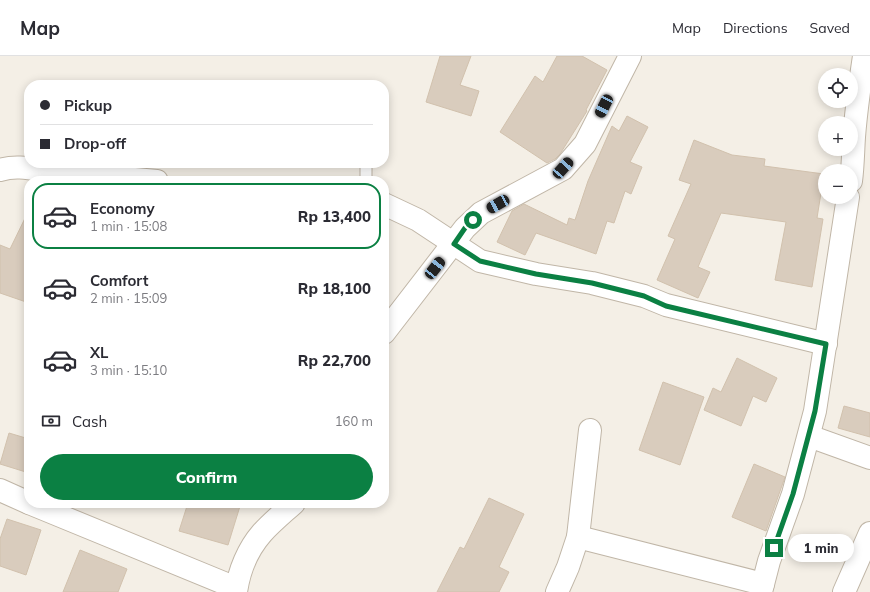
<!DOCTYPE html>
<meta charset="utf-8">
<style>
:root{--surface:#fff;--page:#f7f7f7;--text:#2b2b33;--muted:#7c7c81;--line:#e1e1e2;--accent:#0b8043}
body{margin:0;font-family:Mulish,sans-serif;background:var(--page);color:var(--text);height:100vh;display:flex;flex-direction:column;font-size:15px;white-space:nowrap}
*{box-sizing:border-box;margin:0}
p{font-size:13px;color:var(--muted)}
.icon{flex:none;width:22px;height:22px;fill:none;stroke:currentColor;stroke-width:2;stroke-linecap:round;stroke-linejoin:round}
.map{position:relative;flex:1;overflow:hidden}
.side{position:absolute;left:24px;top:120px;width:365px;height:332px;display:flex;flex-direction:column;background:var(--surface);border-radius:16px;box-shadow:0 2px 10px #0003}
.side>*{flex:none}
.banner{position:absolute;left:24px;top:24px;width:365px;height:88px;border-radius:16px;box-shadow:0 2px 10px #0003;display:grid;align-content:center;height:88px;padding:0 16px;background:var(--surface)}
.fabs{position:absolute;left:818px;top:12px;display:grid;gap:8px}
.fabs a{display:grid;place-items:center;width:40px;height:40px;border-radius:50%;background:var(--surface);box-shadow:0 2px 10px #0003;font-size:20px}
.end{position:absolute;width:18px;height:18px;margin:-9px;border:5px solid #0b8043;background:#fff;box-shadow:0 0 0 2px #fff}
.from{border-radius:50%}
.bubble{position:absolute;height:28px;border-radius:14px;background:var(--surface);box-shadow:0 2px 10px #0003;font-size:13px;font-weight:800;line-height:28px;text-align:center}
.car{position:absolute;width:12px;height:24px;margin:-12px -6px;border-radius:5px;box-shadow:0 0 3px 1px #0007;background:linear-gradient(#222 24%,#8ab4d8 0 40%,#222 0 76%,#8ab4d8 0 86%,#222 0)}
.banner b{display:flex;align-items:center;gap:14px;height:38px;font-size:15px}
.banner b+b{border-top:1px solid var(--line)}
.banner i{width:10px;height:10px;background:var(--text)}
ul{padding:7px 0 0;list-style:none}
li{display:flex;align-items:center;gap:12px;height:66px;margin:0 8px 6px;padding:0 8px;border:2px solid transparent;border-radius:16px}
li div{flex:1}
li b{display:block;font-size:15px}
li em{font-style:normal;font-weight:800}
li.active{border-color:var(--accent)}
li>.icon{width:36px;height:36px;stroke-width:1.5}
.pay{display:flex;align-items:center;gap:10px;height:44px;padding:0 16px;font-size:15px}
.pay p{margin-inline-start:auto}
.primary-button{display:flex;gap:8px;margin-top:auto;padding:8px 16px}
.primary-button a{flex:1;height:46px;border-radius:24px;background:var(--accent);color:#fff;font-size:16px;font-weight:800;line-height:46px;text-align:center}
header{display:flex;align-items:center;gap:24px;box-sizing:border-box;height:56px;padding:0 20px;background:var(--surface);border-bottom:1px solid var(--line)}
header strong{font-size:19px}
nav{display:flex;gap:22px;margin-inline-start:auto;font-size:14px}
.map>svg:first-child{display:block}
</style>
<header>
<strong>Map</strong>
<nav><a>Map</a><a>Directions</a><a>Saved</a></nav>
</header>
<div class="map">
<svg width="870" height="536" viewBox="0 0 870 536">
<rect width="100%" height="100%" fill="#f4efe6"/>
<!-- building -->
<g fill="#d9ccbd" stroke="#d1c1ad">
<polygon points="440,0 471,0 460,29 479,35 471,60 426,46"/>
<polygon points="557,0 582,0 607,14 586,54 587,55 560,98 555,103 547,107 500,76 535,20 543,26"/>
<polygon points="627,60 648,71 630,106 642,111 631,138 625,135 614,167 607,165 596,198 536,177 525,199 497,186 512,155 524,148 567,169 569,162 575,164 588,125 612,70 619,75"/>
<polygon points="694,84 732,99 765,103 764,110 824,118 817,162 823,163 812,231 775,224 786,166 721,157 698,211 710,216 698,242 657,224 675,183 668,180 691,128 679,124"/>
<polygon points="29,154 29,247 0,237 0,189 10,193"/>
<polygon points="737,302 777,322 766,346 753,340 741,370 704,354 713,332 721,336"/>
<polygon points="663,326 704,341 680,409 639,394"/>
<polygon points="844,350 870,357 870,381 838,372"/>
<polygon points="9,377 29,383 29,417 0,408"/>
<polygon points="754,408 785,421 766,475 732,461"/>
<polygon points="489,442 524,458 499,511 509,516 499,536 437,536 460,491 464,493"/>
<polygon points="188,447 241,447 228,489 179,475"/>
<polygon points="7,463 41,474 26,519 0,510 0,483"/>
<polygon points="80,494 127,513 118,536 63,536"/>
</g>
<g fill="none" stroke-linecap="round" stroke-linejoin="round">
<!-- lane casing -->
<g stroke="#c0b6a7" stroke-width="13">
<polyline id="lane" points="366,125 366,107"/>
</g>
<!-- street casing -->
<g stroke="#c0b6a7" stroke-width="24">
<g id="street">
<path d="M0 114C18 108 36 114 55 116 89 119 123 122 157 125"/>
<path d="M851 125C853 110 853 96 854 81 856 54 860 27 864 0"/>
<polyline points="384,148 418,164 480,205 536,218 592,227 644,240 666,249 826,288"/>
<polyline points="384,277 465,172 481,157 563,113 585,88 630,0"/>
<polyline points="809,380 870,402"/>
<polyline points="0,434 29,447"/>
<polyline points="29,447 236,532"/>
<polyline points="578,481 763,528"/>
<path d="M236 536C239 515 248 493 262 477 272 466 283 457 294 447"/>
<polyline points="557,536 568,511 578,481 590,374"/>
<polyline points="761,536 769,505 793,438 815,355 848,141"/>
<polyline points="844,536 870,477"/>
</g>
</g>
<!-- lane -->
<use href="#lane" stroke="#fff" stroke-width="11"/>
<!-- street -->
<use href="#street" stroke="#fff" stroke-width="22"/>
</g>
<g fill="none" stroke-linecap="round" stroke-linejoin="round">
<!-- route -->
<polyline stroke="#0b8043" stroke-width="5" points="473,164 465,172 454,188 480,205 536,218 592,227 644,240 666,250 826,288 815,355 793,438 774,492"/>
</g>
</svg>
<div class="fabs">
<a><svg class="icon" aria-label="locate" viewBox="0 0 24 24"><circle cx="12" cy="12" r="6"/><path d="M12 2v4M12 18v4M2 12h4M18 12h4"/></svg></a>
<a>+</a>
<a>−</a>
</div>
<i class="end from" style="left:473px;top:164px"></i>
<i class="end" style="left:774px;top:492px"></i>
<div class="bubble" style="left:788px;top:478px;width:66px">1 min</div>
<i class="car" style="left:604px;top:50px;rotate:207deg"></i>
<i class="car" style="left:563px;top:112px;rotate:42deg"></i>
<i class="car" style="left:498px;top:148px;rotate:241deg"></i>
<i class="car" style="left:435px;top:212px;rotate:38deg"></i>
<div class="banner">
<b><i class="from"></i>Pickup</b>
<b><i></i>Drop-off</b>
</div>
<section class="side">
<ul>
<li class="active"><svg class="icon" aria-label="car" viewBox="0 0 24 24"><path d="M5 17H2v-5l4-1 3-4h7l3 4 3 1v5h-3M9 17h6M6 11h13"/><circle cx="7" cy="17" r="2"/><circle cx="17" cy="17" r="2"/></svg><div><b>Economy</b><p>1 min · 15:08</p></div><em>Rp 13,400</em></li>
<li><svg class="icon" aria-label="car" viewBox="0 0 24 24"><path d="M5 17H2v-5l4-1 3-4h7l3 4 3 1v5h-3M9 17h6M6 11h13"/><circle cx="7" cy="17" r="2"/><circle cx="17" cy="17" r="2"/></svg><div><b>Comfort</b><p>2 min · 15:09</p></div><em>Rp 18,100</em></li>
<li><svg class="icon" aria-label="car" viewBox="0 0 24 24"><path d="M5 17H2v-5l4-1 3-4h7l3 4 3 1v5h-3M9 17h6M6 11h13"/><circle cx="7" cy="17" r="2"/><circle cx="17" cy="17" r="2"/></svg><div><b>XL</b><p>3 min · 15:10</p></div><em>Rp 22,700</em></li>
</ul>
<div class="pay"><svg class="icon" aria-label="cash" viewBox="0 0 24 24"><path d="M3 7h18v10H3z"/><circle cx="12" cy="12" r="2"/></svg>Cash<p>160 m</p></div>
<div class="primary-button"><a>Confirm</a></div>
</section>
</div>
